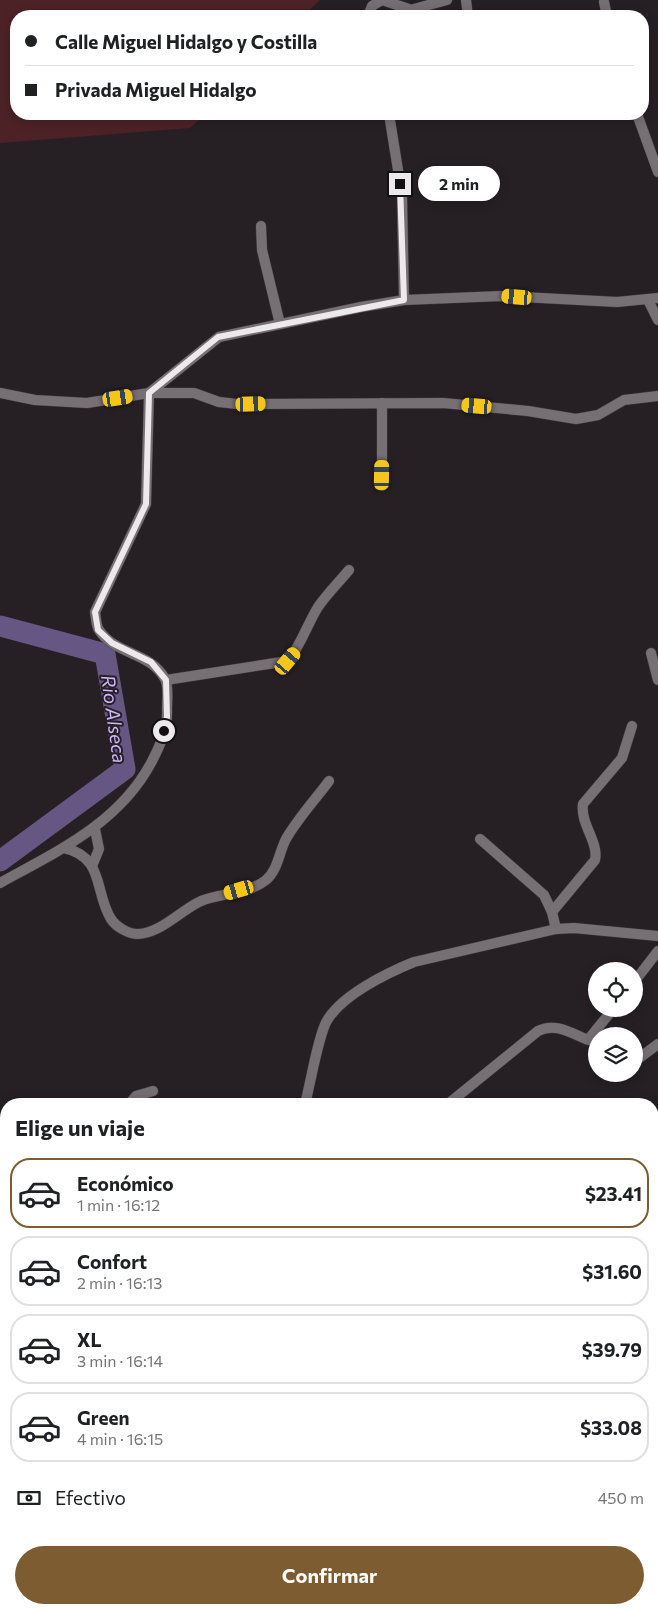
<!DOCTYPE html>
<html lang="es">
<meta charset="utf-8">
<style>
:root{--surface:#fff;--page:#f6f6f6;--text:#202124;--muted:#757577;--line:#e0e0e0;--accent:#7e5c31}
body{margin:0;font-family:Commissioner,sans-serif;background:var(--page);color:var(--text);height:100vh;display:flex;flex-direction:column;font-size:19px;white-space:nowrap}
*{box-sizing:border-box;margin:0}
p{font-size:16px;color:var(--muted)}
.icon{flex:none;width:28px;height:28px;fill:none;stroke:currentColor;stroke-width:2;stroke-linecap:round;stroke-linejoin:round}
.map{position:relative;flex:1;overflow:hidden}
.sheet{position:absolute;left:0px;top:1098px;width:659px;height:516px;display:flex;flex-direction:column;background:var(--surface);border-radius:20px 20px 0 0;box-shadow:0 2px 12px #0003}
.sheet>*{flex:none}
.top-card{position:absolute;left:10px;top:10px;width:639px;height:110px;border-radius:20px;box-shadow:0 2px 12px #0003;display:grid;align-content:center;height:110px;padding:0 15px;background:var(--surface)}
.fabs{position:absolute;left:588px;top:962px;display:grid;gap:10px}
.fabs a{display:grid;place-items:center;width:55px;height:55px;border-radius:50%;background:var(--surface);box-shadow:0 2px 12px #0003;font-size:25px}
.end{position:absolute;width:22px;height:22px;margin:-11px;border:6px solid #ece8eb;background:#111;box-shadow:0 0 0 2px #111}
.from{border-radius:50%}
.bubble{position:absolute;height:35px;border-radius:18px;background:var(--surface);box-shadow:0 2px 12px #0003;font-size:16px;font-weight:700;line-height:35px;text-align:center}
.car{position:absolute;width:15px;height:30px;margin:-15px -8px;border-radius:6px;box-shadow:0 0 4px 1px #0007;background:linear-gradient(#f5c518 24%,#345 0 40%,#f5c518 0 76%,#345 0 86%,#f5c518 0)}
.top-card b{display:flex;align-items:center;gap:18px;height:48px;font-size:19px}
.top-card b+b{border-top:1px solid var(--line)}
.top-card i{width:12px;height:12px;background:var(--text)}
ul{padding:0;list-style:none}
li{display:flex;align-items:center;gap:15px;height:70px;margin:0 10px 8px;padding:0 5px;border:2px solid var(--line);border-radius:20px}
li div{flex:1}
li b{display:block;font-size:19px}
li em{font-style:normal;font-weight:700}
li.active{border-color:var(--accent)}
li>.icon{width:45px;height:45px;stroke-width:1.5}
h2{padding:0 15px;font-size:22px;line-height:60px}
.pay{display:flex;align-items:center;gap:12px;height:55px;padding:0 15px;font-size:19px}
.pay p{margin-inline-start:auto}
.primary-button{display:flex;gap:10px;margin-top:auto;padding:10px 15px}
.primary-button a{flex:1;height:58px;border-radius:30px;background:var(--accent);color:#fff;font-size:20px;font-weight:700;line-height:58px;text-align:center}
.map>svg:first-child{display:block}
</style>
<div class="map">
<svg width="658" height="1613" viewBox="0 0 658 1613">
<rect width="100%" height="100%" fill="#262024"/>
<!-- green -->
<polygon fill="#4d2227" points="0,0 320,0 303,16 16,16 16,114 205,114 190,128 0,143"/>
<g fill="none" stroke-linecap="round" stroke-linejoin="round">
<!-- river -->
<polyline stroke="#665683" stroke-width="21" points="0,626 105,654 125,769 0,861"/>
<!-- minor casing -->
<g stroke="#403a3e" stroke-width="11">
<g id="minor">
<polyline points="466,0 468,16"/>
<polyline points="604,2 607,16"/>
<polyline points="414,9 447,0"/>
<polyline points="368,16 372,6 382,0 430,16"/>
<polyline points="389,114 402,195 404,300"/>
<polyline points="637,114 658,172"/>
<polyline points="261,226 262,250 280,324"/>
<polyline points="648,300 658,320"/>
<polyline points="0,393 35,400 87,403 149,393 194,393 219,402 237,404 443,403 528,411 576,419 598,415 624,400 658,396"/>
<polyline points="382,486 382,403"/>
<polyline points="651,653 658,680"/>
<path d="M166 680 288 661C301 645 307 625 318 607 327 594 339 582 349 570"/>
<polyline points="480,839 544,895 552,912 556,929"/>
<path d="M64 848C105 857 94 892 111 919 116 927 129 934 137 934 160 934 181 910 201 901 221 893 249 894 266 880 278 870 279 852 286 839 298 818 315 800 329 781"/>
<polyline points="92,866 99,849 95,829"/>
<path d="M0 883C58 851 119 823 151 763 160 746 168 728 167 709 167 701 169 686 165 679 151 652 115 655 99 630 96 626 96 617 95 612L146 504 149 393 219 337 361 307 404 300 501 296 617 302 658 298"/>
<path d="M552 912 595 860C599 842 580 824 583 804L622 758 632 726"/>
<polyline points="634,982 658,951"/>
<polyline points="634,1062 658,1044"/>
<polyline points="129,1104 136,1096 153,1091"/>
<path d="M305 1104C310 1086 319 1031 328 1019 344 994 387 973 414 962L556 929 574 928 658 936"/>
<path d="M448 1104 538 1031C555 1022 571 1033 588 1040L613 1009"/>
<polyline points="0,1229 6,1230"/>
<polyline points="0,1363 6,1364"/>
<polyline points="652,1407 658,1405"/>
<polyline points="652,1572 658,1570"/>
<polyline points="0,1591 6,1584"/>
<polyline points="561,1613 574,1608"/>
<polyline points="581,1613 582,1608"/>
</g>
</g>
<!-- trunk casing -->
<g stroke="#403a3e" stroke-width="19">
<g id="trunk">
<polyline points="652,1440 658,1437"/>
<polyline points="652,1467 658,1465"/>
<polyline points="652,1512 658,1509"/>
<polyline points="652,1543 658,1541"/>
<polyline points="248,1613 260,1608"/>
<polyline points="301,1613 314,1608"/>
<polyline points="409,1613 422,1608"/>
<polyline points="476,1613 491,1608"/>
</g>
</g>
<!-- minor -->
<use href="#minor" stroke="#766f74" stroke-width="10"/>
<!-- trunk -->
<use href="#trunk" stroke="#ac6cbd" stroke-width="18"/>
</g>
<g fill="none" stroke-linecap="round" stroke-linejoin="round">
<!-- route -->
<polyline stroke="#ece8eb" stroke-width="6" points="164,731 167,717 166,680 151,662 112,643 98,630 95,612 146,504 149,393 218,337 404,300 400,184"/>
</g>
<g text-anchor="middle" stroke-width="4" stroke-linejoin="round" paint-order="stroke">
<!-- water labels -->
<g font-size="19" font-style="italic" fill="#ceb5fe" stroke="#262024">
<text transform="translate(114 719) rotate(82)" y="7">Rio Alseca</text>
</g>
</g>
</svg>
<div class="fabs">
<a><svg class="icon" aria-label="locate" viewBox="0 0 24 24"><circle cx="12" cy="12" r="6"/><path d="M12 2v4M12 18v4M2 12h4M18 12h4"/></svg></a>
<a><svg class="icon" aria-label="layers" viewBox="0 0 24 24"><path d="M12 4l9 5-9 5-9-5zM3 14l9 5 9-5"/></svg></a>
</div>
<i class="end from" style="left:164px;top:731px"></i>
<i class="end" style="left:400px;top:184px"></i>
<div class="bubble" style="left:418px;top:166px;width:82px">2 min</div>
<i class="car" style="left:517px;top:297px;rotate:275deg"></i>
<i class="car" style="left:118px;top:398px;rotate:81deg"></i>
<i class="car" style="left:251px;top:404px;rotate:88deg"></i>
<i class="car" style="left:477px;top:406px;rotate:275deg"></i>
<i class="car" style="left:382px;top:475px;rotate:1deg"></i>
<i class="car" style="left:288px;top:661px;rotate:40deg"></i>
<i class="car" style="left:239px;top:890px;rotate:254deg"></i>
<div class="top-card">
<b><i class="from"></i>Calle Miguel Hidalgo y Costilla</b>
<b><i></i>Privada Miguel Hidalgo</b>
</div>
<section class="sheet">
<h2>Elige un viaje</h2>
<ul>
<li class="active"><svg class="icon" aria-label="car" viewBox="0 0 24 24"><path d="M5 17H2v-5l4-1 3-4h7l3 4 3 1v5h-3M9 17h6M6 11h13"/><circle cx="7" cy="17" r="2"/><circle cx="17" cy="17" r="2"/></svg><div><b>Económico</b><p>1 min · 16:12</p></div><em>$23.41</em></li>
<li><svg class="icon" aria-label="car" viewBox="0 0 24 24"><path d="M5 17H2v-5l4-1 3-4h7l3 4 3 1v5h-3M9 17h6M6 11h13"/><circle cx="7" cy="17" r="2"/><circle cx="17" cy="17" r="2"/></svg><div><b>Confort</b><p>2 min · 16:13</p></div><em>$31.60</em></li>
<li><svg class="icon" aria-label="car" viewBox="0 0 24 24"><path d="M5 17H2v-5l4-1 3-4h7l3 4 3 1v5h-3M9 17h6M6 11h13"/><circle cx="7" cy="17" r="2"/><circle cx="17" cy="17" r="2"/></svg><div><b>XL</b><p>3 min · 16:14</p></div><em>$39.79</em></li>
<li><svg class="icon" aria-label="car" viewBox="0 0 24 24"><path d="M5 17H2v-5l4-1 3-4h7l3 4 3 1v5h-3M9 17h6M6 11h13"/><circle cx="7" cy="17" r="2"/><circle cx="17" cy="17" r="2"/></svg><div><b>Green</b><p>4 min · 16:15</p></div><em>$33.08</em></li>
</ul>
<div class="pay"><svg class="icon" aria-label="cash" viewBox="0 0 24 24"><path d="M3 7h18v10H3z"/><circle cx="12" cy="12" r="2"/></svg>Efectivo<p>450 m</p></div>
<div class="primary-button"><a>Confirmar</a></div>
</section>
</div>
